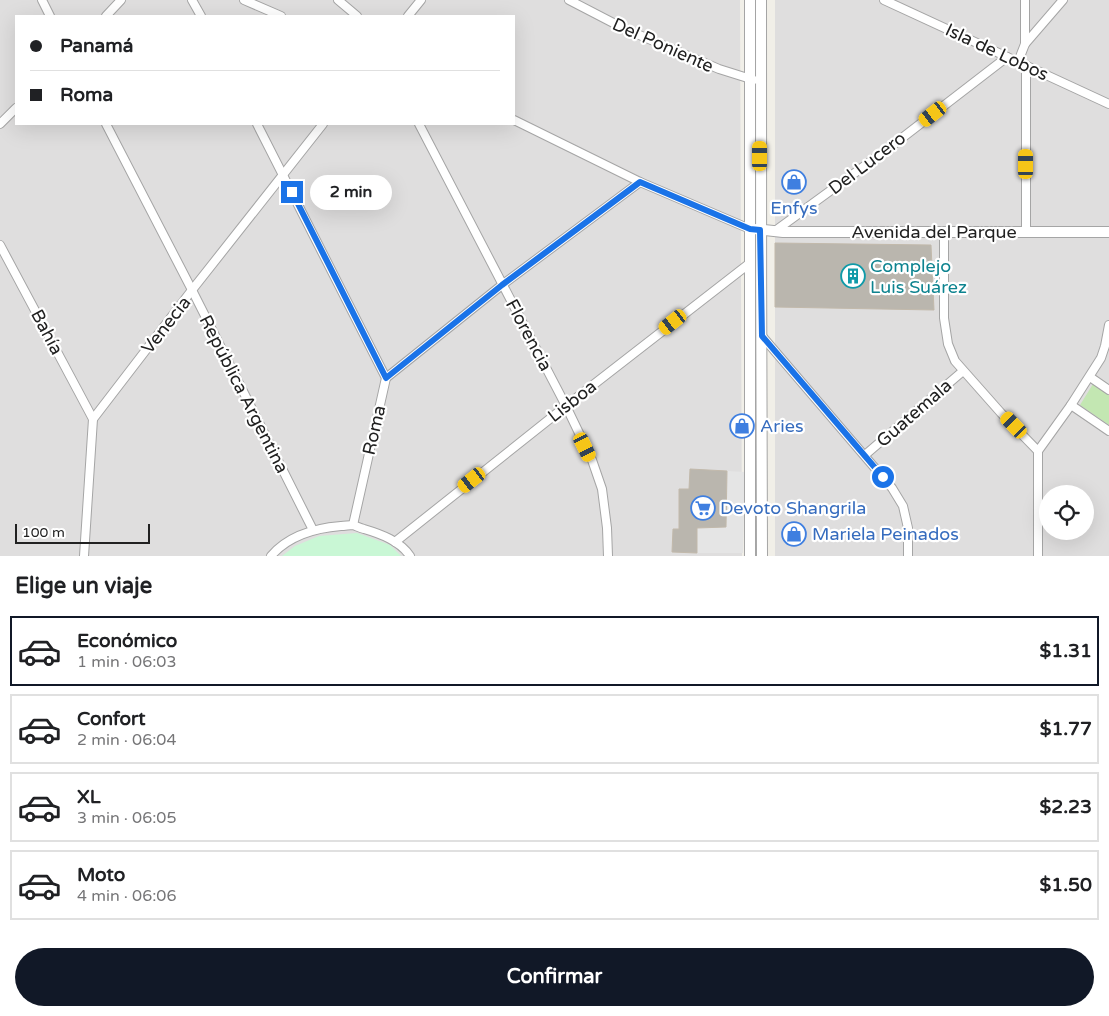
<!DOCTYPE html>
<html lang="es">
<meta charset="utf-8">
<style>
:root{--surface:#fff;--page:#f2f2f2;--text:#202124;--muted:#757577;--line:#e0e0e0;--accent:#111827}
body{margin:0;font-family:"Varela Round",sans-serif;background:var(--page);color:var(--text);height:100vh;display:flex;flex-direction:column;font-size:19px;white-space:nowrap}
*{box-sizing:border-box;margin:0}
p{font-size:16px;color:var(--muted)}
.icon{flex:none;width:28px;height:28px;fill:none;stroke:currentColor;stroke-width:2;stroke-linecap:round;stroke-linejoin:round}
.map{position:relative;height:556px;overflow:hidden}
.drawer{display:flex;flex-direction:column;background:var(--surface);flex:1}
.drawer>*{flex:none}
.hud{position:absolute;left:15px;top:15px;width:500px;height:110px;border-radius:0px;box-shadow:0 5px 20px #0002;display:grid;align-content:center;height:110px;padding:0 15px;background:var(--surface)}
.tools{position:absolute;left:1039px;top:485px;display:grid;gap:10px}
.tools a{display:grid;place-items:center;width:55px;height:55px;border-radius:50%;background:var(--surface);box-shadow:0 5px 20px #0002;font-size:25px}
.scale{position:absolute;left:15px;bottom:12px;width:135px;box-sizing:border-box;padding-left:5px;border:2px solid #212121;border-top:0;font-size:14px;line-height:18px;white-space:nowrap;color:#212121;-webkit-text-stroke:4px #fff;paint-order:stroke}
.end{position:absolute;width:22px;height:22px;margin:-11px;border:6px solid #1a73e8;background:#fff;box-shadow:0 0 0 2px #fff}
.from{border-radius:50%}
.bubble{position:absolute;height:35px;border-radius:18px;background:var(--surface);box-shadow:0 5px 20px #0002;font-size:16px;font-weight:700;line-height:35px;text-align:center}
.car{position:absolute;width:15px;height:30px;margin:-15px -8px;border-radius:6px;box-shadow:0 0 4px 1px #0007;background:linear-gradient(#f5c518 24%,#345 0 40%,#f5c518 0 76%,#345 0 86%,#f5c518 0)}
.hud b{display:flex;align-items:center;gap:18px;height:48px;font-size:19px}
.hud b+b{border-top:1px solid var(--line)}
.hud i{width:12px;height:12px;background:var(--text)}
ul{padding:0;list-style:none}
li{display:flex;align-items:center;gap:15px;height:70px;margin:0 10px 8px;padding:0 5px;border:2px solid var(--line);border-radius:0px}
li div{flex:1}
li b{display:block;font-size:19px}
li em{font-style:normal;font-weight:700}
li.active{border-color:var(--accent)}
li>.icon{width:45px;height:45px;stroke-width:1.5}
h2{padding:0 15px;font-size:22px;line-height:60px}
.cta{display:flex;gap:10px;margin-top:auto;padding:10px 15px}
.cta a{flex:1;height:58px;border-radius:30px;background:var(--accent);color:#fff;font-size:20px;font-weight:700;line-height:58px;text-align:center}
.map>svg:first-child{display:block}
</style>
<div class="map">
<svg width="1109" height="556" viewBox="0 0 1109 556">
<rect width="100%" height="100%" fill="#f1efe8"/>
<!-- residential -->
<g fill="#dfdede" fill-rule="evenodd">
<path d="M0 0H740L742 556H0ZM16 16H514V124H16Z"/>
<path d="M775 0H1109V556H775ZM1048 494H1085V531H1048Z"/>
</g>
<!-- grass -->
<polygon fill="#c3e7b2" points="1093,384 1109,395 1109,425 1080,405"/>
<!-- park -->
<polygon fill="#c9f7d5" points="357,533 390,545 401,556 282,556 295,546 319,536"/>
<!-- parking -->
<polygon fill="#e5e5e5" points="727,471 745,472 743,553 697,553 697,528 726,527"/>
<!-- building -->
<g fill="#bab6ae" stroke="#c2b9ab">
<polygon points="775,243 931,245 934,310 775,307"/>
<polygon points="690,469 727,471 726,527 697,528 697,553 672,552 673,529 679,529 679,489 689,489"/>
</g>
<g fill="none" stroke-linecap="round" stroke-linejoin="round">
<!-- minor casing -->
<g stroke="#a5a5a5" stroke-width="10">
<g id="minor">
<polyline points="42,0 50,16"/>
<polyline points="192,0 201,16"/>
<polyline points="244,0 281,16"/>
<polyline points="338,0 357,16"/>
<polyline points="569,0 623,28 719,69 754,80"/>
<polyline points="884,0 1109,104"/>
<polyline points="106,16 121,0"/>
<polyline points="408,16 421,0"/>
<polyline points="1025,44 1063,0"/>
<polyline points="1018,62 1025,44 1025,0"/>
<polyline points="1026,65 1026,232"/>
<polyline points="514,120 640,182 750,229"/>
<polyline points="0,124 16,108"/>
<polyline points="106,124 192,290 313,530"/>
<polyline points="257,124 386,378 353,525"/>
<polyline points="419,124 566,406 592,460 602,489 607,528 608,556"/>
<polyline points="775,231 889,148 1007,57"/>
<polyline points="944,233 944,318 948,344 955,361 1001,413 1038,451 1038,556"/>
<polyline points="0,245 93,419"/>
<polyline points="762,336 892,488 903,506 908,528 908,556"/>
<polyline points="1090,377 1109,390"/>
<polyline points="386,378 502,285 640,182"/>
<polyline points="1071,405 1109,431"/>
<polyline points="1038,451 1071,405 1101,358 1105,346 1109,325"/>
<polyline points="865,455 963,371"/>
<polyline points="395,542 566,406 750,263"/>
<polyline points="84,556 93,419 192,290 323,124"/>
<path d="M271 556C288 536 316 528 341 526 345 526 349 525 353 525 356 526 360 528 364 529 381 534 400 541 410 556"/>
</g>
</g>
<!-- tertiary casing -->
<g stroke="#a5a5a5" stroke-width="12">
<g id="tertiary">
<path d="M761 0C760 185 762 371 762 556"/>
<polyline points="754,229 783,232 1109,232"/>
<polyline points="750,556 750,0"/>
</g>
</g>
<!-- minor -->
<use href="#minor" stroke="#fff" stroke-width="8"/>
<!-- tertiary -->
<use href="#tertiary" stroke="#fff" stroke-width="10"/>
</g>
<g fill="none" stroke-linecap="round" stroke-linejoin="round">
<!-- route -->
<polyline stroke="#1a73e8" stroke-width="6" points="292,192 386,378 502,285 640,182 750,229 760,230 762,336 883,477"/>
</g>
<!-- icons -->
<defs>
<g id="shop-ring" transform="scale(1.25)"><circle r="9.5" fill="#fff" stroke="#3f7fe0" stroke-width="1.5"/><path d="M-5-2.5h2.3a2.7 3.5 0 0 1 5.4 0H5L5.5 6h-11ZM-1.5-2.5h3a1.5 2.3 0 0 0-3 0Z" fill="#3f7fe0"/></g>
<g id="building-ring" transform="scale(1.25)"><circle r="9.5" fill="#fff" stroke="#0f9aa8" stroke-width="1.5"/><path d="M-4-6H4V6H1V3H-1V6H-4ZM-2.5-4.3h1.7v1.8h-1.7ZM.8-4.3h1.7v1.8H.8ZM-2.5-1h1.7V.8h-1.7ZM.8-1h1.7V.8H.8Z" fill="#0f9aa8"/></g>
<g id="supermarket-ring" transform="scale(1.25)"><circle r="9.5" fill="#fff" stroke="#3f7fe0" stroke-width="1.5"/><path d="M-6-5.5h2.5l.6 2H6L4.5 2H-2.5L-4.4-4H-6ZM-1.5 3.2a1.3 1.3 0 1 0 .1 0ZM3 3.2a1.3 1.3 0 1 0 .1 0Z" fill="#3f7fe0"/></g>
</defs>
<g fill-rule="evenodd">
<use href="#shop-ring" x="794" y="182"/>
<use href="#building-ring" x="853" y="276"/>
<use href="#shop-ring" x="742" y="426"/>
<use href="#supermarket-ring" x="703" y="508"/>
<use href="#shop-ring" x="794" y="534"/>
</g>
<g text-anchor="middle" stroke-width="4.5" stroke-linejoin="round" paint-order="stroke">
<!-- street labels -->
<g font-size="18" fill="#212121" stroke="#fff">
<text transform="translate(663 45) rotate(24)" y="6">Del Poniente</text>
<text transform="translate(997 52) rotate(25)" y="6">Isla de Lobos</text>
<text transform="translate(867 163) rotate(-37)" y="6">Del Lucero</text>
<text x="934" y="238">Avenida del Parque</text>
<text transform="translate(166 325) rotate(-52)" y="6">Venecia</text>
<text transform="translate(47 332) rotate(62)" y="6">Bahía</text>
<text transform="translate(529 335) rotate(62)" y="6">Florencia</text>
<text transform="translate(244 394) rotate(63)" y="6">República Argentina</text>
<text transform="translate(572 401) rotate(-38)" y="6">Lisboa</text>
<text transform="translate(914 413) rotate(-41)" y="6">Guatemala</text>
<text transform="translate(374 430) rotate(-77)" y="6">Roma</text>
</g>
<!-- shop labels -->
<g font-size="18" fill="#366cbe" stroke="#fff" text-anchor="start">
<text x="794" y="214" text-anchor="middle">Enfys</text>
<text x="760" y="432">Aries</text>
<text x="720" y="514">Devoto Shangrila</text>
<text x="812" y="540">Mariela Peinados</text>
</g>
<!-- culture labels -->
<g font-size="18" fill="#0d838f" stroke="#fff" text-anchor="start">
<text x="870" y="272">Complejo<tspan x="870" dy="21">Luis Suárez</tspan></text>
</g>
</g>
</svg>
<div class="tools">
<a><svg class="icon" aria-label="locate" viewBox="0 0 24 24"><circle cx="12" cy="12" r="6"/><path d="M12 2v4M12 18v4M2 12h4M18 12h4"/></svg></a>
</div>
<div class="scale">100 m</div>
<i class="end from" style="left:883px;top:477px"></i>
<i class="end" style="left:292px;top:192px"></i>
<div class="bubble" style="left:310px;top:175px;width:82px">2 min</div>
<i class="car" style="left:933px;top:114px;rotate:232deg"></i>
<i class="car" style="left:760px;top:156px;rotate:0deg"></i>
<i class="car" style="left:1026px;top:164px;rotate:0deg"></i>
<i class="car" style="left:673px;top:322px;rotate:232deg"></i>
<i class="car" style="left:1014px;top:425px;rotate:316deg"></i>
<i class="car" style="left:585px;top:447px;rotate:154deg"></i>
<i class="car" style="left:472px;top:480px;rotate:232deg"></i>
<div class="hud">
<b><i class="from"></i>Panamá</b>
<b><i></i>Roma</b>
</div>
</div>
<section class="drawer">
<h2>Elige un viaje</h2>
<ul>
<li class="active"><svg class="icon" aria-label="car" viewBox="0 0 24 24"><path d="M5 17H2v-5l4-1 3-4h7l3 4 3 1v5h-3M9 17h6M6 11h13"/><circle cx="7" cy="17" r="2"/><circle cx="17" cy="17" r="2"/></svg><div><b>Económico</b><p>1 min · 06:03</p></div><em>$1.31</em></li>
<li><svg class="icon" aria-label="car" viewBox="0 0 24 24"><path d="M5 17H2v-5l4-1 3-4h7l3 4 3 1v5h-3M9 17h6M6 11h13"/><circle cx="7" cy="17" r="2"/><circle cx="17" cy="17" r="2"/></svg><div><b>Confort</b><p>2 min · 06:04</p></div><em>$1.77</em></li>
<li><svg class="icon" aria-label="car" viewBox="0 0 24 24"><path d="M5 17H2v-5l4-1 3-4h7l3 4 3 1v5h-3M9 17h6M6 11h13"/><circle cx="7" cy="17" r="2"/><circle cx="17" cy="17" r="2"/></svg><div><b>XL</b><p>3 min · 06:05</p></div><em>$2.23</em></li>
<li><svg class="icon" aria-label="car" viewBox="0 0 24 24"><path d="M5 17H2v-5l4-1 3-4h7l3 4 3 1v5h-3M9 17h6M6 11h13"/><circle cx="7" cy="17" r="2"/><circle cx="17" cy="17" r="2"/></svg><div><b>Moto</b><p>4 min · 06:06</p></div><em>$1.50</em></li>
</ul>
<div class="cta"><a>Confirmar</a></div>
</section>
